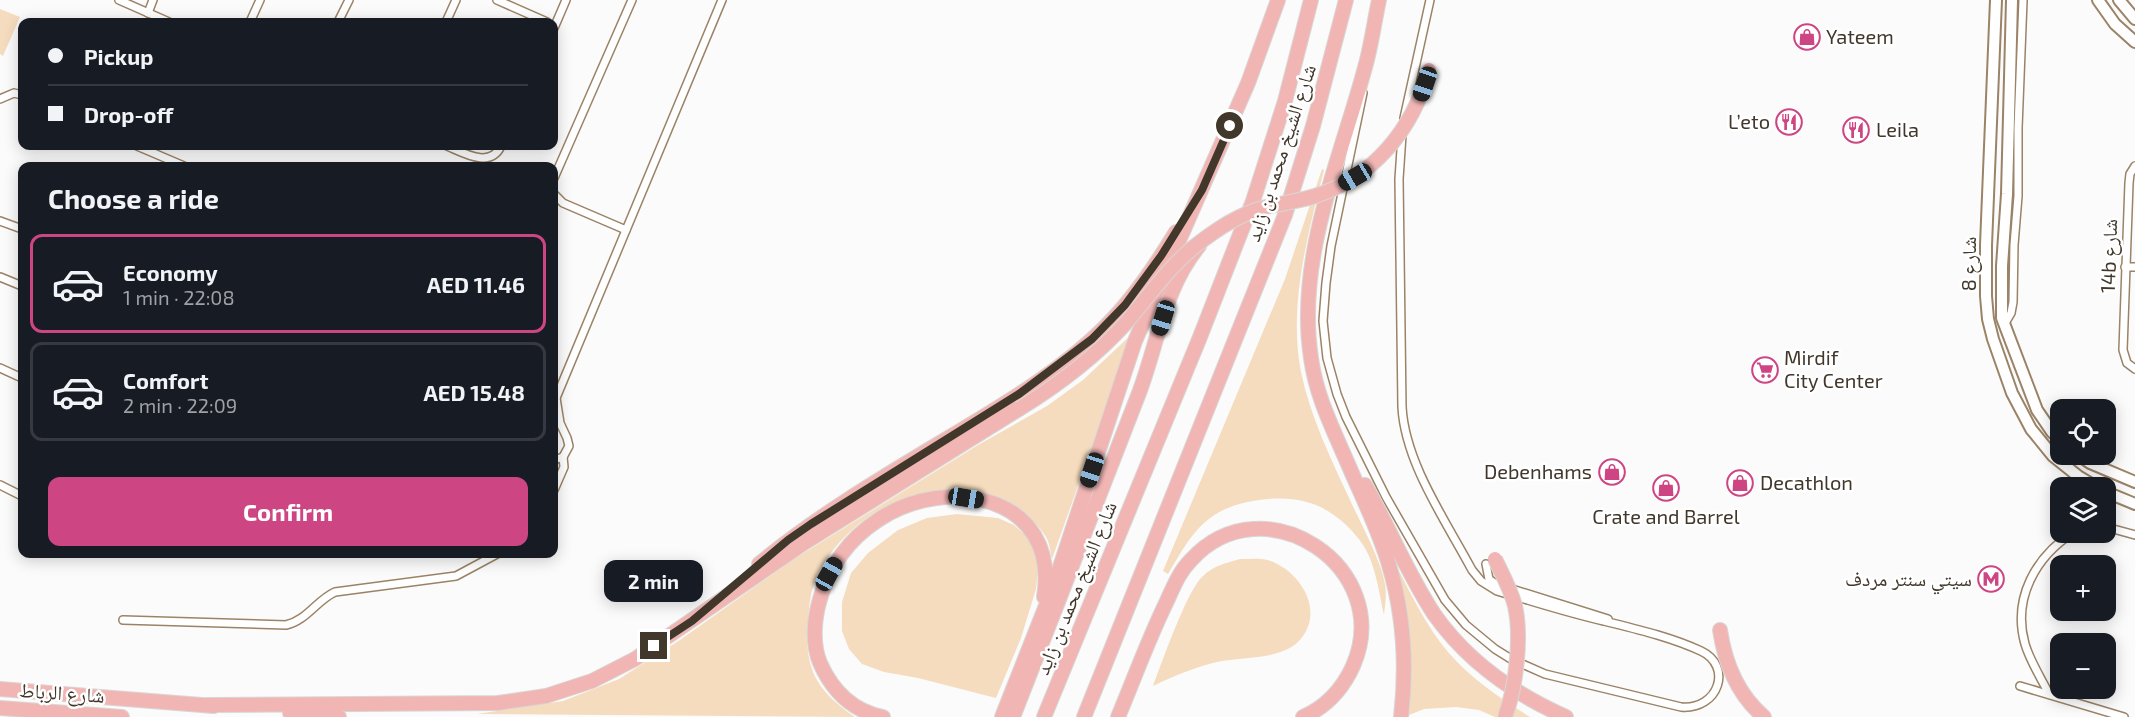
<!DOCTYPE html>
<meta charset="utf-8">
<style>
:root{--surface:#171b24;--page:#242831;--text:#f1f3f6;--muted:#9ea1a6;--line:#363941;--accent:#cd4582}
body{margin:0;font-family:"Exo 2","Noto Naskh Arabic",sans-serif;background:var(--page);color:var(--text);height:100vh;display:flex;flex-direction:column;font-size:22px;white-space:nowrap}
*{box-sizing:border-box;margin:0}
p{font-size:20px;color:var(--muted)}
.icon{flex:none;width:33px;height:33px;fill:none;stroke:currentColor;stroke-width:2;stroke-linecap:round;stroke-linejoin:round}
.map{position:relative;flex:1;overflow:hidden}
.drawer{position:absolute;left:18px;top:162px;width:540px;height:396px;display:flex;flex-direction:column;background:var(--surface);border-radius:12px;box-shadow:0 3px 15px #0003}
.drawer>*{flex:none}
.banner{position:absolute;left:18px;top:18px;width:540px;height:132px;border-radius:12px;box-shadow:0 3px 15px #0003;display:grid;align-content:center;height:132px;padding:0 30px;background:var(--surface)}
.controls{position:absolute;left:2050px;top:399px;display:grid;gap:12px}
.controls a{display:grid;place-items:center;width:66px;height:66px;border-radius:12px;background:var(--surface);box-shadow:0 3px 15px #0003;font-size:30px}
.end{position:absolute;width:27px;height:27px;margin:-14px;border:8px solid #41372b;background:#fff;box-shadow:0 0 0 3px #fff}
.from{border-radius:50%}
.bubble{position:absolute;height:42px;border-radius:12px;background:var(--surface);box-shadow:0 3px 15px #0003;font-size:20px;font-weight:700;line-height:42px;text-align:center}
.car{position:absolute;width:18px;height:36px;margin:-18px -9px;border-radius:8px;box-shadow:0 0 4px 2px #0007;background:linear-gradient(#222 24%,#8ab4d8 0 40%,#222 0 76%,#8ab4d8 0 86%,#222 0)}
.banner b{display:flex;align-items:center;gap:21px;height:57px;font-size:22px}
.banner b+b{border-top:2px solid var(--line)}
.banner i{width:15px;height:15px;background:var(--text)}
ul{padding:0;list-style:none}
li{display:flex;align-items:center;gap:18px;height:99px;margin:0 12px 9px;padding:0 18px;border:3px solid var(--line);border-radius:12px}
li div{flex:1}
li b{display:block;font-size:22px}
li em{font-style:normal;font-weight:700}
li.active{border-color:var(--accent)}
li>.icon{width:54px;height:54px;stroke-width:1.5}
h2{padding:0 30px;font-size:27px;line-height:72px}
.cta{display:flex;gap:12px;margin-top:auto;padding:12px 30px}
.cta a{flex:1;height:69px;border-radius:12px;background:var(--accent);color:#fff;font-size:24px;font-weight:700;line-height:69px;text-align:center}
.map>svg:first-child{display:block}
</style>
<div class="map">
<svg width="2135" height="717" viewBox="0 0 2135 717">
<rect width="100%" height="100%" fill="#fbfbfb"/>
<!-- green -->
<g fill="#f5dcbe">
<polygon points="0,9 20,17 3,56 0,54"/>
<path d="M1322 169 1324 170C1308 234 1288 305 1301 372 1310 416 1331 459 1350 500 1360 522 1381 560 1385 584 1387 594 1385 605 1384 615 1379 593 1376 565 1363 545 1352 528 1331 509 1310 503 1282 494 1237 499 1213 516 1192 530 1181 553 1168 574L1163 571 1285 279Z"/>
<path d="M1132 334 1052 559C1050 552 1050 543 1046 537 1036 520 1016 505 997 498 989 495 979 496 970 495 960 494 949 492 938 492 887 493 834 535 815 581 810 593 809 609 808 621 804 669 816 690 855 717L477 714 563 701 619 679 680 640 794 559 978 445 1047 406 1083 380Z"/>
<polygon points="957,514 998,518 1014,525 1025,535 1034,550 1038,570 1036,589 1021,638 996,698 918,678 884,672 862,664 849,649 842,631 842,602 851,573 868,553 898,530 927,518"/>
<path d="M1240 559C1249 559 1260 558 1268 560 1297 569 1324 606 1303 636 1286 661 1244 656 1217 662 1195 667 1174 676 1153 686 1162 663 1187 590 1203 576 1213 566 1226 563 1240 559Z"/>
<path d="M1396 565C1411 594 1426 626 1448 652 1471 679 1500 698 1530 717H1495L1479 710 1456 707 1424 709 1404 717C1416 665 1411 616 1396 565Z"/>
</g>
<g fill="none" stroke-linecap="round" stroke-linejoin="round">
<!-- street casing -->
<g stroke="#9b8367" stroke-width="10">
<g id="street">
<polyline points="119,0 169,22"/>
<polyline points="497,0 547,22"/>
<polyline points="148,13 153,0"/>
<polyline points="250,22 260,0"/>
<polyline points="338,22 349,0"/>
<polyline points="446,22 456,0"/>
<polyline points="554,28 566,0"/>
<path d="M1363 93 1331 246 1326 283 1323 321 1327 358 1337 394 1346 417 1386 497 1445 600 1466 625 1495 649 1511 659 1545 674 1681 707C1719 710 1733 666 1701 651 1671 637 1636 629 1604 621 1568 613 1532 601 1497 591L1481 581 1472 570C1446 521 1405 463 1402 407L1399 179 1402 135"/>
<polyline points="0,99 14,93 22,95"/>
<polyline points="1404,118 1430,0"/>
<polyline points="137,146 184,166"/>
<path d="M447 146C464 153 490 169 501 146"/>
<polyline points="2135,166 2130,174 2129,183 2123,350 2127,363 2135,369"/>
<polyline points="554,178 632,0"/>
<polyline points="554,194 563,203 626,230"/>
<polyline points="0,221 22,229"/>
<polyline points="2125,267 2135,267"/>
<polyline points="0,277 22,286"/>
<polyline points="2004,325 2011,313 2013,302 2014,245 2018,196 2018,128 2023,0"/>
<polyline points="0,368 22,378"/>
<polyline points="556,398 722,0"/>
<polyline points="554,402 556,398 560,423 567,438 569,446 563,457 554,460"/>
<polyline points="0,485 22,496"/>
<polyline points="554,490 564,467 563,457"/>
<polyline points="2106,527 2135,535"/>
<polyline points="1486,564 1489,579 1496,584 1608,619"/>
<path d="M123 620 286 625C306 621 317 600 335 592L456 576 497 554"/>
<polyline points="2020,686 2124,717"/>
<path d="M2049 694C2041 678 2030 661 2025 644 2012 598 2036 556 2074 532"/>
</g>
</g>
<!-- secondary casing -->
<g stroke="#9b8367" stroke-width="14">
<g id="secondary">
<polyline points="1996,0 1986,245 1986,296 1988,319 1993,339 2012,393 2031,429 2053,456 2078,476 2098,488"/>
<polyline points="2012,0 2007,194 2002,266 2002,318 2037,410 2052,432 2061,440"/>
<polyline points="2098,0 2115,24 2135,42"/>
<polyline points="2119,0 2135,19"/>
<polyline points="2077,454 2090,463 2135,482"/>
<polyline points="2106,492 2135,504"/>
</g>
</g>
<!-- highway casing -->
<g stroke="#d9d7d5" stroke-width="16">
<g id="highway">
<path d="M1379 0C1374 23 1371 48 1364 71 1339 163 1296 260 1311 358 1316 396 1333 429 1348 464 1362 497 1379 530 1389 565 1404 615 1407 665 1401 717"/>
<path d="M1365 485C1389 527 1407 573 1434 614 1467 661 1514 694 1566 717"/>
<path d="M759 564C823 511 897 469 968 426 1016 397 1065 367 1105 327 1133 299 1155 266 1176 232"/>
<path d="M1720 630C1725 664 1737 694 1764 717"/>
<polyline points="0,689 214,706"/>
<polyline points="207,705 498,703 546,696 592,681 635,659 804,543 1019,409"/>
<polyline points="0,708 122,717"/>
<polyline points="290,713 339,717"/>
<path d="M883 717C852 711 832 690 820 663 812 644 814 619 820 599 829 567 849 539 878 520 946 474 1060 495 1044 597"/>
<polyline points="1002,717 1053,588 1135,341 1248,83 1278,0"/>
<path d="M1013 717C1055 609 1098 501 1139 393 1158 343 1164 288 1199 246"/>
<polyline points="1044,717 1200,337 1253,201 1285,101 1311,0"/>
<polyline points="1084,717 1285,215 1313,126 1346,0"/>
<path d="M1118 717C1134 679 1148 640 1166 603 1173 588 1179 572 1191 560 1264 480 1396 568 1353 666 1343 688 1326 707 1303 717"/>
</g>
</g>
<!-- street -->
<use href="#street" stroke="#fff" stroke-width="7"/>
<!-- secondary -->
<use href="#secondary" stroke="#fff" stroke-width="10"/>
<!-- highway -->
<use href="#highway" stroke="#f1b6b4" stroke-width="14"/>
<!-- highway-bridge casing -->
<g stroke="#d9d7d5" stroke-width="16" stroke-linecap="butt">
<g id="highway-bridge">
<path d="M1019 409C1058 385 1094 358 1125 324 1148 297 1167 269 1195 246 1217 229 1239 214 1266 207 1283 203 1299 201 1315 196 1374 177 1413 129 1429 70"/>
<path d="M1495 559C1502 574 1511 590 1515 606 1522 637 1516 687 1505 717"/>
</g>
</g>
<!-- highway-bridge -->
<use href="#highway-bridge" stroke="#f1b6b4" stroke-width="14"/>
</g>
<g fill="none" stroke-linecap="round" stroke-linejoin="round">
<!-- route -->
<polyline stroke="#41372b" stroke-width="8" points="654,646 692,621 788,540 811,524 1019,394 1092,339 1125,305 1161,256 1202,190 1230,126"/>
</g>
<!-- icons -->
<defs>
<g id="shop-ring" transform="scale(1.35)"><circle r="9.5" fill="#fff" stroke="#cd4582" stroke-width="1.5"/><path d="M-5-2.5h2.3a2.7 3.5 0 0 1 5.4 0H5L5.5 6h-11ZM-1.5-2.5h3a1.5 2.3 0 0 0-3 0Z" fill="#cd4582"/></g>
<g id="restaurant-ring" transform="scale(1.35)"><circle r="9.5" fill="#fff" stroke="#cd4582" stroke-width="1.5"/><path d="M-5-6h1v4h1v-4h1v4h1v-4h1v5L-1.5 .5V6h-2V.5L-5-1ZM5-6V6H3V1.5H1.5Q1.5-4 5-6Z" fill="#cd4582"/></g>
<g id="supermarket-ring" transform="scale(1.35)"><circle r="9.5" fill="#fff" stroke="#cd4582" stroke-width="1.5"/><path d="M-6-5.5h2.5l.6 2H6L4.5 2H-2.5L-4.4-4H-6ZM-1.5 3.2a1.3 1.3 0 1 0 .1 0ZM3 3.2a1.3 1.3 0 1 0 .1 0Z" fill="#cd4582"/></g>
<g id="metro-ring" transform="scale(1.35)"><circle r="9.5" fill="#fff" stroke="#cd4582" stroke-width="1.5"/><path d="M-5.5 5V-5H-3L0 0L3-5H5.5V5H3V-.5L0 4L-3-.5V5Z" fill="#cd4582"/></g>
</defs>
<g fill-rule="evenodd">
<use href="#shop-ring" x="1807" y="37"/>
<use href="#restaurant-ring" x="1789" y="122"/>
<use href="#restaurant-ring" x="1856" y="130"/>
<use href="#supermarket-ring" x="1765" y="370"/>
<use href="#shop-ring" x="1612" y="472"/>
<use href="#shop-ring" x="1740" y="483"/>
<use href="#shop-ring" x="1666" y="488"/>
<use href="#metro-ring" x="1991" y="579"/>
</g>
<g text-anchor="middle" stroke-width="5" stroke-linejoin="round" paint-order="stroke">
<!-- poi labels -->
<g font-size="20" fill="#41372b" stroke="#fff" text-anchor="start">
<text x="1826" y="44">Yateem</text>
<text x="1770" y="129" text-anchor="end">L’eto</text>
<text x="1876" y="137">Leila</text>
<text x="1784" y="365">Mirdif<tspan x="1784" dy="23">City Center</tspan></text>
<text x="1592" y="479" text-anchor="end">Debenhams</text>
<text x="1760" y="490">Decathlon</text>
<text x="1666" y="524" text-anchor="middle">Crate and Barrel</text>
<text x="1972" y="586" text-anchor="end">سيتي سنتر مردف</text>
</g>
<!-- street labels -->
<g font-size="20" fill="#41372b" stroke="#fff">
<text transform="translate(1281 153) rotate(-72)" y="7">شارع الشيخ محمد بن زايد</text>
<text transform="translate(2109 256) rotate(-88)" y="7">14b شارع</text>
<text transform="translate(1969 264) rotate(-90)" y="7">شارع 8</text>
<text transform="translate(1076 588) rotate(-68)" y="7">شارع الشيخ محمد بن زايد</text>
<text transform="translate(62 693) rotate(4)" y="7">شارع الرباط</text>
</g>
</g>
</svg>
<div class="controls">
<a><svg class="icon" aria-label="locate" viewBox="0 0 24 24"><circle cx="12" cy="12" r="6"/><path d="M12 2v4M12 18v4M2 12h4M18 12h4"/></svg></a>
<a><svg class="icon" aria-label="layers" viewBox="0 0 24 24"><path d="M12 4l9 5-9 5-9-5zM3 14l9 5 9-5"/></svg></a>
<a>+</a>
<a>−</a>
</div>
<i class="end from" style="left:1230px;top:126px"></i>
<i class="end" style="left:654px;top:646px"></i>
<div class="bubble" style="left:604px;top:560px;width:99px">2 min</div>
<i class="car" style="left:1425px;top:84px;rotate:199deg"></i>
<i class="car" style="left:1355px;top:177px;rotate:240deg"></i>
<i class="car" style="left:1163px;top:318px;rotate:197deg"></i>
<i class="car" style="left:1092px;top:470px;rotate:198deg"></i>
<i class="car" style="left:966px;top:498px;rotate:99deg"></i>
<i class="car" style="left:829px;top:574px;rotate:29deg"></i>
<div class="banner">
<b><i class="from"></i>Pickup</b>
<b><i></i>Drop-off</b>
</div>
<section class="drawer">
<h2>Choose a ride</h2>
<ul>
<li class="active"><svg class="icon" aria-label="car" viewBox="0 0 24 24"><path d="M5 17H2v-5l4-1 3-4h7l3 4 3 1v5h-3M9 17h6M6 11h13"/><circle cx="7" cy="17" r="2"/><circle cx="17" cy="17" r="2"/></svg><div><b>Economy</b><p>1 min · 22:08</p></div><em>AED 11.46</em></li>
<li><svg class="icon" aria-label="car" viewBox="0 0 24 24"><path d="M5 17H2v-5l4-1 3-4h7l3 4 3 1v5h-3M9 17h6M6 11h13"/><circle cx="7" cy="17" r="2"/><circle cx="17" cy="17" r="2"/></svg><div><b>Comfort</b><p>2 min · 22:09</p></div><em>AED 15.48</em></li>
</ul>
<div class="cta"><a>Confirm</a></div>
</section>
</div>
